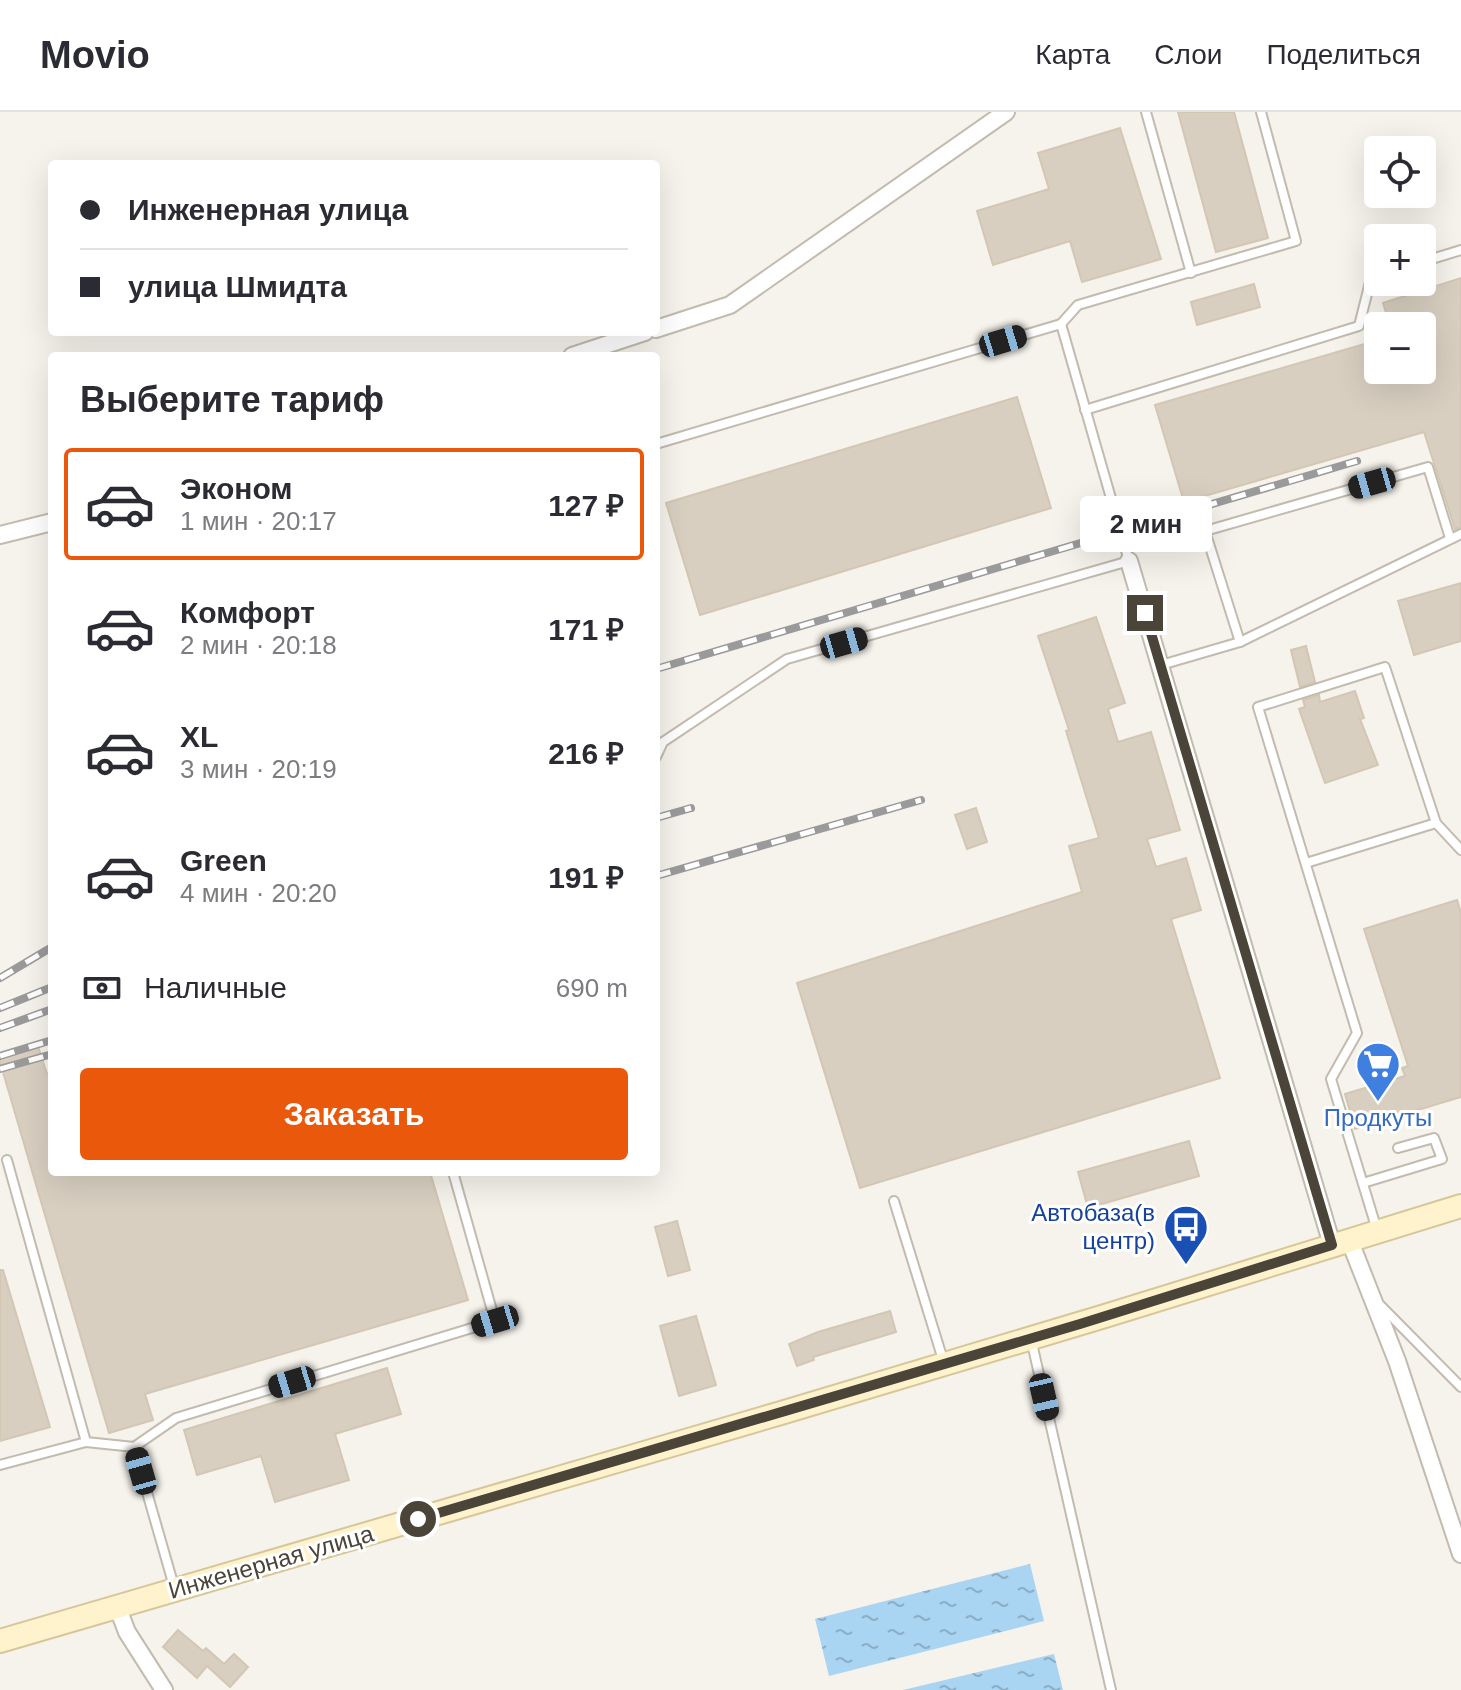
<!DOCTYPE html>
<html lang="ru">
<meta charset="utf-8">
<style>
:root{--surface:#fff;--page:#f2f2f3;--text:#2b2b33;--muted:#7c7c81;--line:#e1e1e2;--accent:#ea580c}
body{margin:0;font-family:Helvetica,sans-serif;background:var(--page);color:var(--text);height:100vh;display:flex;flex-direction:column;font-size:30px;white-space:nowrap}
*{box-sizing:border-box;margin:0}
p{font-size:26px;color:var(--muted)}
.icon{flex:none;width:44px;height:44px;fill:none;stroke:currentColor;stroke-width:2;stroke-linecap:round;stroke-linejoin:round}
.map{position:relative;flex:1;overflow:hidden}
.panel{position:absolute;left:48px;top:240px;width:612px;height:824px;display:flex;flex-direction:column;background:var(--surface);border-radius:8px;box-shadow:0 8px 32px #0002}
.panel>*{flex:none}
.top-card{position:absolute;left:48px;top:48px;width:612px;height:176px;border-radius:8px;box-shadow:0 8px 32px #0002;display:grid;align-content:center;height:176px;padding:0 32px;background:var(--surface)}
.tools{position:absolute;left:1364px;top:24px;display:grid;gap:16px}
.tools a{display:grid;place-items:center;width:72px;height:72px;border-radius:8px;background:var(--surface);box-shadow:0 8px 32px #0002;font-size:40px}
.end{position:absolute;width:36px;height:36px;margin:-18px;border:10px solid #4b4439;background:#fff;box-shadow:0 0 0 4px #fff}
.from{border-radius:50%}
.bubble{position:absolute;height:56px;border-radius:8px;background:var(--surface);box-shadow:0 8px 32px #0002;font-size:26px;font-weight:700;line-height:56px;text-align:center}
.car{position:absolute;width:24px;height:48px;margin:-24px -12px;border-radius:10px;box-shadow:0 0 6px 2px #0007;background:linear-gradient(#222 24%,#8ab4d8 0 40%,#222 0 76%,#8ab4d8 0 86%,#222 0)}
.top-card b{display:flex;align-items:center;gap:28px;height:76px;font-size:30px}
.top-card b+b{border-top:2px solid var(--line)}
.top-card i{width:20px;height:20px;background:var(--text)}
ul{padding:0;list-style:none}
li{display:flex;align-items:center;gap:24px;height:112px;margin:0 16px 12px;padding:0 16px;border:4px solid transparent;border-radius:8px}
li div{flex:1}
li b{display:block;font-size:30px}
li em{font-style:normal;font-weight:700}
li.active{border-color:var(--accent)}
li>.icon{width:72px;height:72px;stroke-width:1.5}
h2{padding:0 32px;font-size:36px;line-height:96px}
.pay{display:flex;align-items:center;gap:20px;height:88px;padding:0 32px;font-size:30px}
.pay p{margin-inline-start:auto}
.cta{display:flex;gap:16px;margin-top:auto;padding:16px 32px}
.cta a{flex:1;height:92px;border-radius:8px;background:var(--accent);color:#fff;font-size:32px;font-weight:700;line-height:92px;text-align:center}
header{display:flex;align-items:center;gap:48px;box-sizing:border-box;height:112px;padding:0 40px;background:var(--surface);border-bottom:2px solid var(--line)}
header strong{font-size:38px}
nav{display:flex;gap:44px;margin-inline-start:auto;font-size:28px}
.map>svg:first-child{display:block}
</style>
<header>
<strong>Movio</strong>
<nav><a>Карта</a><a>Слои</a><a>Поделиться</a></nav>
</header>
<div class="map">
<svg width="1461" height="1578" viewBox="0 0 1461 1578">
<defs>
<pattern id="water-ripples" width="26" height="14" patternUnits="userSpaceOnUse" patternTransform="scale(2)"><rect width="26" height="14" fill="#a9d4f2"/><path d="M2 4q2-2 4 0t4 0M15 11q2-2 4 0t4 0" fill="none" stroke="#8caec5"/></pattern>
</defs>
<rect width="100%" height="100%" fill="#f6f3ec"/>
<!-- water -->
<g fill="url(#water-ripples)">
<polygon points="1030,1452 1044,1509 829,1564 815,1507"/>
<polygon points="1054,1542 1063,1578 903,1578"/>
</g>
<!-- building -->
<g fill="#d8cfc1" stroke="#d3c7b4" stroke-width="2">
<polygon points="1178,0 1234,0 1268,126 1216,140"/>
<polygon points="1120,16 1161,147 1082,170 1070,129 993,153 977,99 1049,77 1038,41"/>
<polygon points="1461,166 1461,415 1455,417 1424,320 1184,390 1155,293 1378,228 1378,258 1422,258 1422,214 1390,214 1383,191"/>
<polygon points="1254,172 1260,195 1197,213 1191,190"/>
<polygon points="1017,285 1051,396 700,503 666,391"/>
<polygon points="1461,471 1461,529 1414,543 1398,489"/>
<polygon points="1096,505 1125,591 1108,597 1118,630 1151,620 1180,718 1147,727 1156,755 1186,746 1201,798 1171,807 1220,966 860,1076 797,871 1082,780 1069,734 1099,726 1066,619 1069,618 1038,524"/>
<polygon points="1306,534 1315,570 1300,575 1291,538"/>
<polygon points="1355,579 1364,606 1360,607 1378,653 1325,671 1299,597 1305,595 1303,588 1319,583 1320,590"/>
<polygon points="976,696 987,730 967,737 955,703"/>
<polygon points="1457,788 1461,801 1461,985 1355,1017 1345,982 1405,964 1402,956 1408,954 1364,817"/>
<polygon points="38,934 47,962 52,960 52,1060 430,1060 468,1188 145,1282 153,1308 109,1321 0,950 0,945"/>
<polygon points="1189,1029 1199,1064 1088,1096 1078,1060"/>
<polygon points="677,1109 690,1158 668,1164 655,1115"/>
<polygon points="0,1158 3,1158 50,1315 0,1329"/>
<polygon points="890,1199 896,1220 813,1245 814,1248 797,1254 789,1232 818,1220"/>
<polygon points="696,1204 716,1273 679,1284 660,1214"/>
<polygon points="387,1256 401,1302 335,1322 349,1368 275,1390 261,1344 197,1363 184,1318"/>
<polygon points="178,1518 203,1539 206,1536 224,1552 234,1542 248,1555 230,1575 207,1554 197,1566 163,1535"/>
</g>
<g fill="none" stroke-linecap="round" stroke-linejoin="round">
<!-- lane casing -->
<g stroke="#c2bbae" stroke-width="12">
<g id="lane">
<polyline points="1146,0 1191,161"/>
<polyline points="1422,150 1461,138"/>
<polyline points="1061,212 1078,193 1296,129 1261,0"/>
<polyline points="1085,298 1359,214 1371,166 1378,164"/>
<polyline points="656,332 1061,212 1129,449 787,547 663,630 656,645"/>
<polyline points="1240,530 1205,419 1428,355 1450,426"/>
<polyline points="1161,553 1240,530 1461,422"/>
<polyline points="1306,751 1436,711"/>
<polyline points="7,1048 86,1330 134,1335 175,1478"/>
<polyline points="1363,1071 1442,1047 1434,1026 1398,1036"/>
<polyline points="894,1089 944,1251"/>
<polyline points="1377,1118 1331,967 1357,921 1258,595 1385,555 1436,711 1461,738"/>
<polyline points="1380,1193 1461,1275"/>
<polyline points="1031,1227 1111,1578"/>
<polyline points="134,1335 176,1306 495,1209 453,1060"/>
<polyline points="0,1353 86,1330"/>
</g>
</g>
<!-- street casing -->
<g stroke="#c2bbae" stroke-width="20">
<g id="street">
<polyline points="656,217 730,193 1006,0"/>
<polyline points="572,244 645,220"/>
<polyline points="0,423 52,410"/>
<polyline points="1129,449 1332,1133"/>
<polyline points="1349,1127 1397,1249 1461,1442"/>
<polyline points="117,1494 127,1520 164,1578"/>
</g>
</g>
<!-- secondary casing -->
<g stroke="#d6c79b" stroke-width="26">
<polyline id="secondary" points="0,1529 781,1301 1105,1204 1461,1094"/>
</g>
<!-- lane -->
<use href="#lane" stroke="#fff" stroke-width="8"/>
<!-- street -->
<use href="#street" stroke="#fff" stroke-width="16"/>
<!-- secondary -->
<use href="#secondary" stroke="#fff3cd" stroke-width="22"/>
<!-- rail casing -->
<g stroke="#9a9a9a" stroke-width="8">
<g id="rail">
<polyline points="656,557 1357,349"/>
<polyline points="656,706 691,696"/>
<polyline points="656,764 921,688"/>
<polyline points="0,866 52,835"/>
<polyline points="0,896 52,875"/>
<polyline points="0,916 52,897"/>
<polyline points="0,944 52,928"/>
<polyline points="0,957 52,942"/>
</g>
</g>
<!-- rail -->
<use href="#rail" stroke="#fff" stroke-width="5" stroke-dasharray="15" stroke-linecap="butt"/>
</g>
<g fill="none" stroke-linecap="round" stroke-linejoin="round">
<!-- route -->
<polyline stroke="#4b4439" stroke-width="10" points="418,1407 1080,1212 1332,1133 1145,501"/>
</g>
<!-- icons -->
<defs>
<g id="supermarket-pin" transform="scale(2.3)"><path d="M0 17L-7.5 6A9.5 9.5 0 1 1 7.5 6Z" fill="#3f7fe0" stroke="#fff"/><path d="M-6-5.5h2.5l.6 2H6L4.5 2H-2.5L-4.4-4H-6ZM-1.5 3.2a1.3 1.3 0 1 0 .1 0ZM3 3.2a1.3 1.3 0 1 0 .1 0Z" fill="#fff"/></g>
<g id="bus-pin" transform="scale(2.3)"><path d="M0 17L-7.5 6A9.5 9.5 0 1 1 7.5 6Z" fill="#1a4fb4" stroke="#fff"/><path d="M-5-6H5V4H4V6H2V4H-2V6H-4V4H-5ZM-3.5-4V0h7V-4ZM-3.5 1.2v1.5H-2V1.2ZM2 1.2v1.5H3.5V1.2Z" fill="#fff"/></g>
</defs>
<g fill-rule="evenodd">
<use href="#supermarket-pin" x="1378" y="952"/>
<use href="#bus-pin" x="1186" y="1115"/>
</g>
<g text-anchor="middle" stroke-width="6" stroke-linejoin="round" paint-order="stroke">
<!-- shop labels -->
<g font-size="24" fill="#366cbe" stroke="#fff">
<text x="1378" y="1014">Продкуты</text>
</g>
<!-- transit labels -->
<g font-size="24" fill="#164399" stroke="#fff" text-anchor="end">
<text x="1155" y="1109">Автобаза(в<tspan x="1155" dy="28">центр)</tspan></text>
</g>
<!-- street labels -->
<g font-size="24" fill="#4b4439" stroke="#fff">
<text transform="translate(271 1450) rotate(-16)" y="8">Инженерная улица</text>
</g>
</g>
</svg>
<div class="tools">
<a><svg class="icon" aria-label="locate" viewBox="0 0 24 24"><circle cx="12" cy="12" r="6"/><path d="M12 2v4M12 18v4M2 12h4M18 12h4"/></svg></a>
<a>+</a>
<a>−</a>
</div>
<i class="end from" style="left:418px;top:1407px"></i>
<i class="end" style="left:1145px;top:501px"></i>
<div class="bubble" style="left:1080px;top:384px;width:132px">2 мин</div>
<i class="car" style="left:1003px;top:229px;rotate:73deg"></i>
<i class="car" style="left:1372px;top:371px;rotate:254deg"></i>
<i class="car" style="left:844px;top:531px;rotate:74deg"></i>
<i class="car" style="left:495px;top:1209px;rotate:253deg"></i>
<i class="car" style="left:292px;top:1270px;rotate:253deg"></i>
<i class="car" style="left:1044px;top:1285px;rotate:167deg"></i>
<i class="car" style="left:141px;top:1359px;rotate:344deg"></i>
<div class="top-card">
<b><i class="from"></i>Инженерная улица</b>
<b><i></i>улица Шмидта</b>
</div>
<section class="panel">
<h2>Выберите тариф</h2>
<ul>
<li class="active"><svg class="icon" aria-label="car" viewBox="0 0 24 24"><path d="M5 17H2v-5l4-1 3-4h7l3 4 3 1v5h-3M9 17h6M6 11h13"/><circle cx="7" cy="17" r="2"/><circle cx="17" cy="17" r="2"/></svg><div><b>Эконом</b><p>1 мин · 20:17</p></div><em>127 ₽</em></li>
<li><svg class="icon" aria-label="car" viewBox="0 0 24 24"><path d="M5 17H2v-5l4-1 3-4h7l3 4 3 1v5h-3M9 17h6M6 11h13"/><circle cx="7" cy="17" r="2"/><circle cx="17" cy="17" r="2"/></svg><div><b>Комфорт</b><p>2 мин · 20:18</p></div><em>171 ₽</em></li>
<li><svg class="icon" aria-label="car" viewBox="0 0 24 24"><path d="M5 17H2v-5l4-1 3-4h7l3 4 3 1v5h-3M9 17h6M6 11h13"/><circle cx="7" cy="17" r="2"/><circle cx="17" cy="17" r="2"/></svg><div><b>XL</b><p>3 мин · 20:19</p></div><em>216 ₽</em></li>
<li><svg class="icon" aria-label="car" viewBox="0 0 24 24"><path d="M5 17H2v-5l4-1 3-4h7l3 4 3 1v5h-3M9 17h6M6 11h13"/><circle cx="7" cy="17" r="2"/><circle cx="17" cy="17" r="2"/></svg><div><b>Green</b><p>4 мин · 20:20</p></div><em>191 ₽</em></li>
</ul>
<div class="pay"><svg class="icon" aria-label="cash" viewBox="0 0 24 24"><path d="M3 7h18v10H3z"/><circle cx="12" cy="12" r="2"/></svg>Наличные<p>690 m</p></div>
<div class="cta"><a>Заказать</a></div>
</section>
</div>
